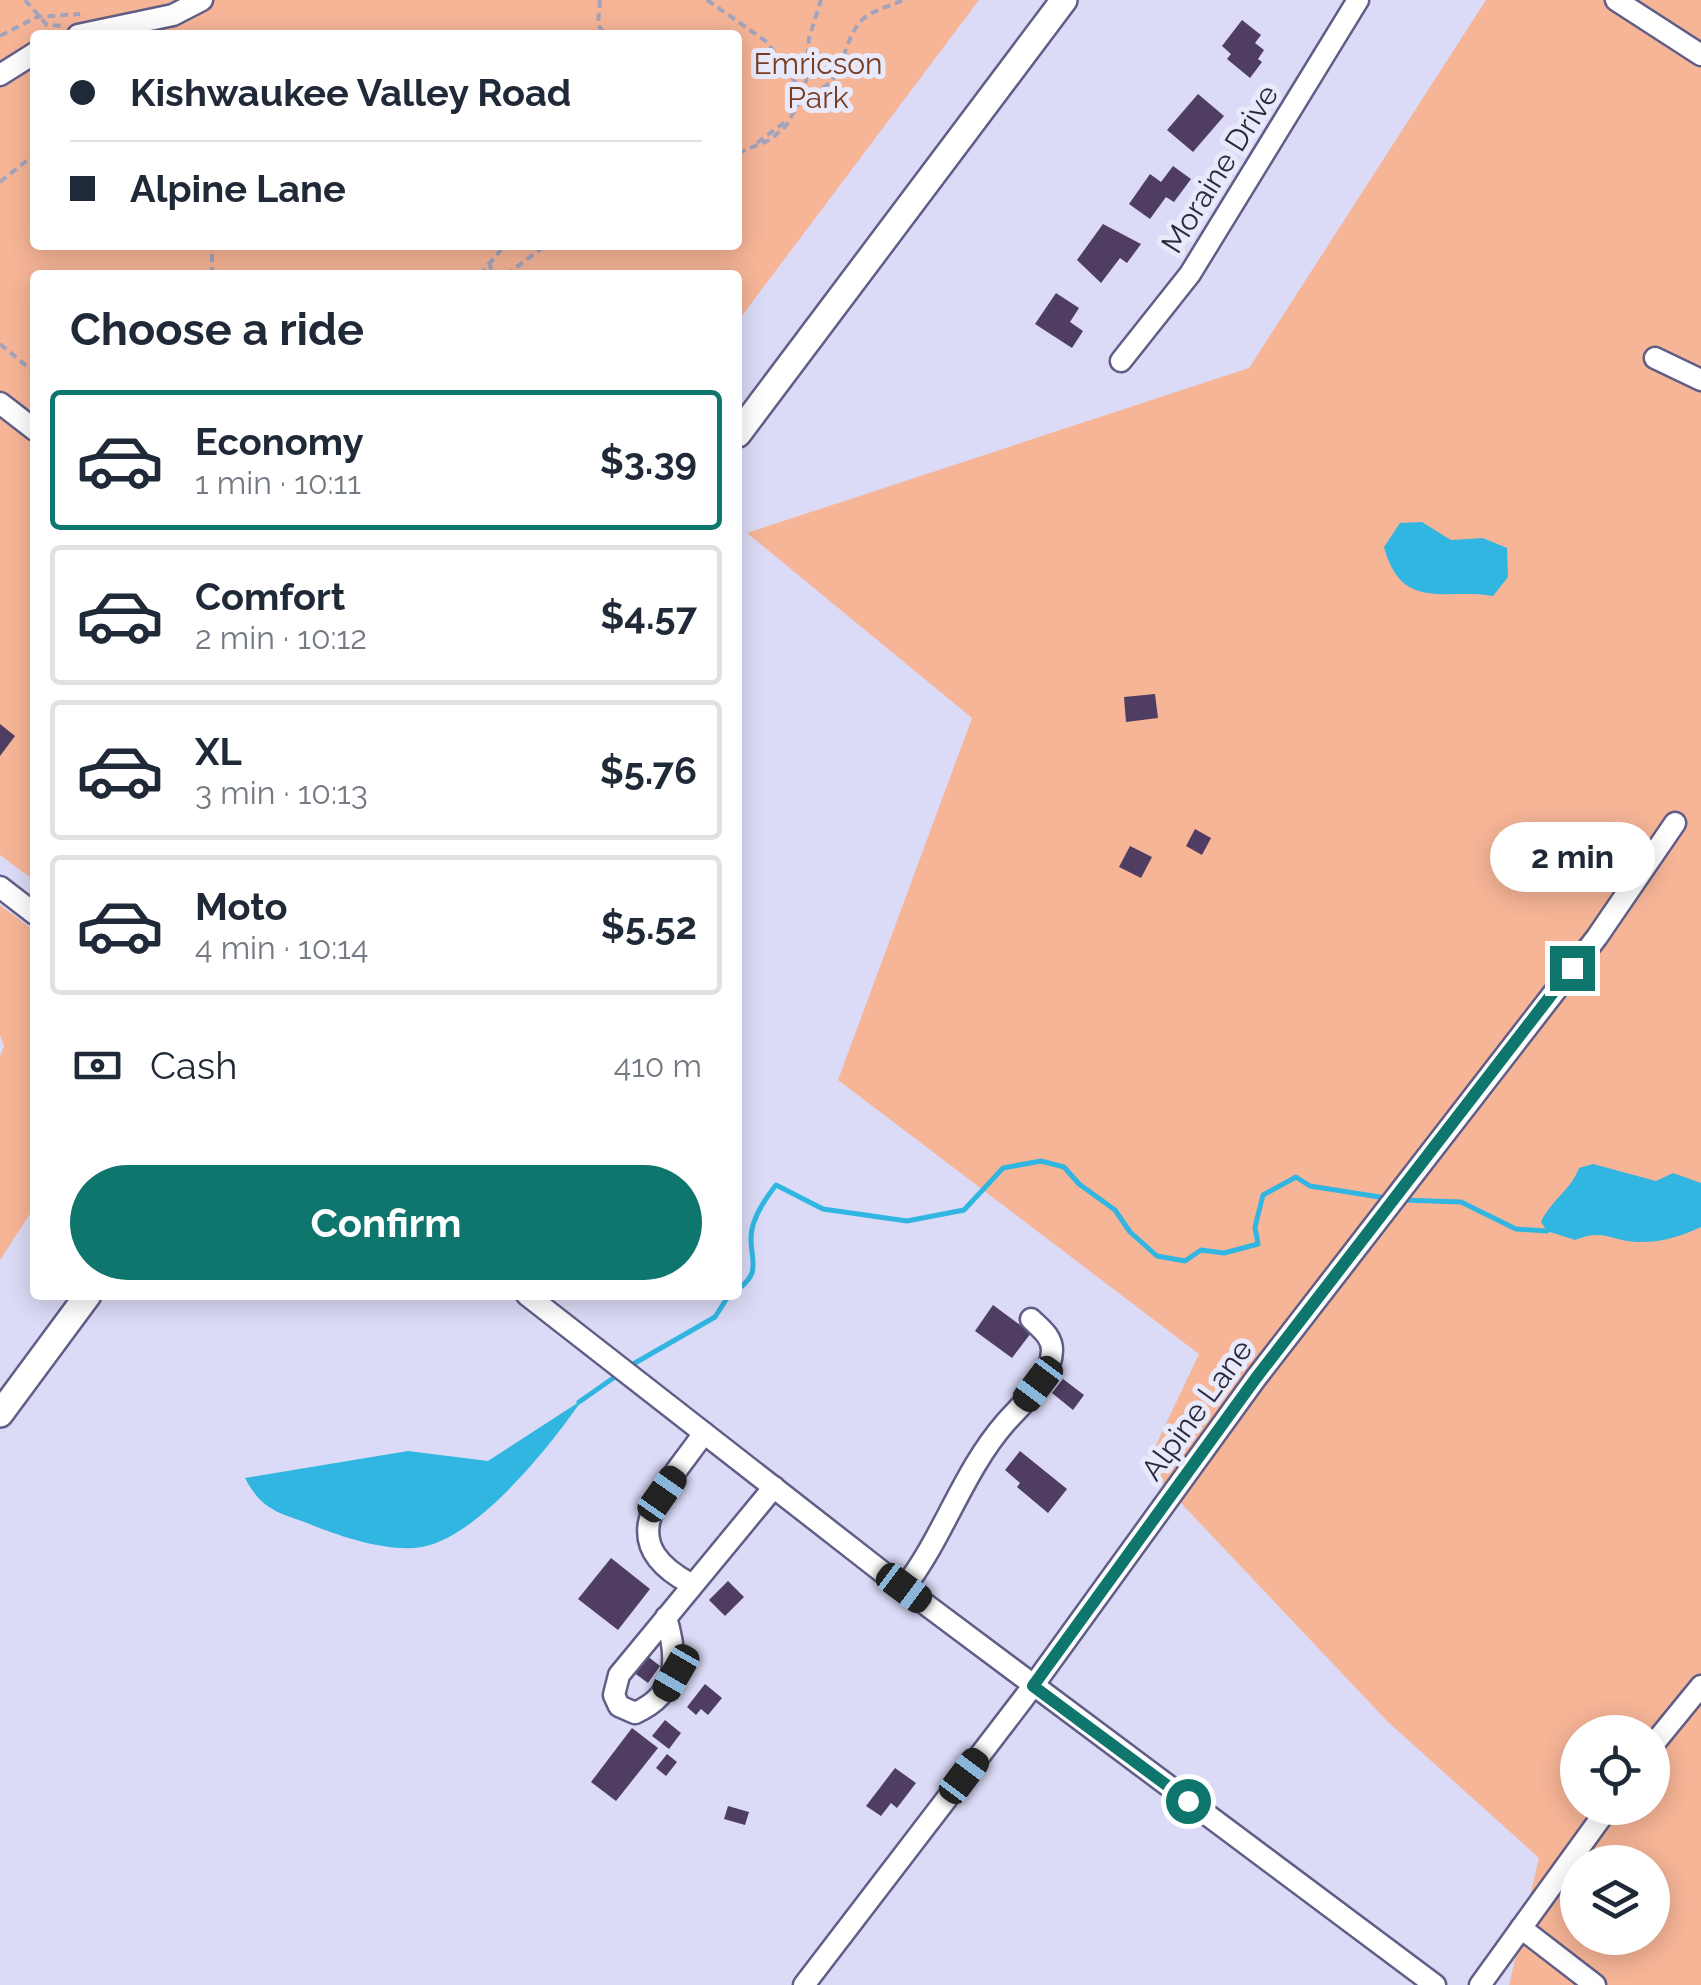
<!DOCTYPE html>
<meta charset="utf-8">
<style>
:root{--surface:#fff;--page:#f6f6f7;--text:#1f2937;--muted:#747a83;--line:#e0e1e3;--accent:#0f766e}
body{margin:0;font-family:Raleway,sans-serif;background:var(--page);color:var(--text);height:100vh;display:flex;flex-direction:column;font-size:38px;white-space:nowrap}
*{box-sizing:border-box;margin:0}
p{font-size:32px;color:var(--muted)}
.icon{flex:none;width:55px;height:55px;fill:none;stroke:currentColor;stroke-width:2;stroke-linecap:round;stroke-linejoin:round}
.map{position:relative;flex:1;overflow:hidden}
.panel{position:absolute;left:30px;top:270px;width:712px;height:1030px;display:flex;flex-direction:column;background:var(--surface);border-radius:10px;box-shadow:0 5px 25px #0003}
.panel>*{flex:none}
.top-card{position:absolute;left:30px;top:30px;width:712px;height:220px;border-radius:10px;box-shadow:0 5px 25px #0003;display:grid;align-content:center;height:220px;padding:0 40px;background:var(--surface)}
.controls{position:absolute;left:1560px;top:1715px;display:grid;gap:20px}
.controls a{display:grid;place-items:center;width:110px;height:110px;border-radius:50%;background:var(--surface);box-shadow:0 5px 25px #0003;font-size:50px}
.end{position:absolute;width:45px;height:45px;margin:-22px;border:12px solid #0f766e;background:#fff;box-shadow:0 0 0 5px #fff}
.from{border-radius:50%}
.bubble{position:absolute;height:70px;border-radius:35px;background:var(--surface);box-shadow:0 5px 25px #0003;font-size:32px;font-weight:700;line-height:70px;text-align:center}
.car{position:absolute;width:30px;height:60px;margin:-30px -15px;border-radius:12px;box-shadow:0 0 8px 2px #0007;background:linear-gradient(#222 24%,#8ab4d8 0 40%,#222 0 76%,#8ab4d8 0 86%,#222 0)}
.top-card b{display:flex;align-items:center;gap:35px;height:95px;font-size:38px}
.top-card b+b{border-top:2px solid var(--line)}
.top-card i{width:25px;height:25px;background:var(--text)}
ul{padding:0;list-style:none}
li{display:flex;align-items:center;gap:30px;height:140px;margin:0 20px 15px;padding:0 20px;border:5px solid var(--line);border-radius:10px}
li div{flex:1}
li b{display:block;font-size:38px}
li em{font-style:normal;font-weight:700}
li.selected{border-color:var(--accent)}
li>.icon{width:90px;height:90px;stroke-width:1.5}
h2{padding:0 40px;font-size:45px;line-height:120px}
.pay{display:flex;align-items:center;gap:25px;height:110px;padding:0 40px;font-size:38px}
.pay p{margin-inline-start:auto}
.primary-button{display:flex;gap:20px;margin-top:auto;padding:20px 40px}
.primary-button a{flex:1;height:115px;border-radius:60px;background:var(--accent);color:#fff;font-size:40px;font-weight:700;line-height:115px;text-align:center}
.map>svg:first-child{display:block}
</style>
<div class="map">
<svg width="1701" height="1985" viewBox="0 0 1701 1985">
<rect width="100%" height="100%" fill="#dbdbf7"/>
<!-- green -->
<g fill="#f7b597" fill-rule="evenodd">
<path d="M0 0H979L738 321V275H35V881L0 855ZM35 35H738V245H35Z"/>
<path d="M1486 0H1701V1985H1509L1539 1858 1388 1722 1146 1466 1199 1354 838 1080 972 718 747 533 1249 368ZM1578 1732H1652V1808H1578ZM1578 1862H1652V1938H1578Z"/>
<polygon points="0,905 35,931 35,1206 0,1260 0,1056 4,1046 0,1035"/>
</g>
<!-- water -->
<g fill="#31b6e2">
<path d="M1422 522 1451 540 1483 538 1507 548 1508 577 1493 596C1445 588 1401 612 1384 547L1400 523Z"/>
<path d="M1593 1164 1656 1181 1673 1173 1701 1183V1227C1682 1236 1660 1243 1638 1242 1610 1241 1605 1228 1575 1240L1547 1231 1541 1222C1551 1200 1571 1190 1579 1168Z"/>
<path d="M582 1400C551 1445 473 1545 414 1548 384 1550 345 1538 317 1527 281 1512 264 1514 245 1478L408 1451 488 1461Z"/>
</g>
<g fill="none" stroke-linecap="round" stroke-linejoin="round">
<!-- stream -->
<g stroke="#31b6e2" stroke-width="5">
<polyline points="1402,1200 1461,1202 1516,1229 1547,1231"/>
<path d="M738 1289C761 1273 751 1261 751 1238 751 1219 765 1199 776 1185L823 1209 907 1221 964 1210 1003 1168 1041 1161 1064 1167 1079 1184 1115 1210 1130 1232 1157 1256 1185 1261 1201 1250 1224 1253 1258 1244 1255 1227 1263 1195 1296 1177 1310 1186 1386 1198"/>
<polyline points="628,1367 715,1317 729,1295"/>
<polyline points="579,1402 619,1374"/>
</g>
</g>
<!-- building -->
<g fill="#4f3d62">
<polygon points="1242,20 1261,35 1255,43 1264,50 1258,59 1262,62 1250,78 1227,59 1231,54 1222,46"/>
<polygon points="1198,94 1224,116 1193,152 1167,130"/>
<polygon points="1173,166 1191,179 1174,202 1166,197 1150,219 1129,204 1150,174 1161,182"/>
<polygon points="1103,224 1141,244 1127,263 1120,258 1101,283 1077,260"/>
<polygon points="1056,293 1079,308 1070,322 1083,331 1072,348 1035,324"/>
<polygon points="1155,694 1158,718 1126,722 1124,697"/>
<polygon points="0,724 15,736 0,756"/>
<polygon points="1195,829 1211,838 1202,855 1186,846"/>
<polygon points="1130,846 1152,857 1141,878 1119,867"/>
<polygon points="993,1305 1031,1333 1012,1358 975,1331"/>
<polygon points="1063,1379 1084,1395 1073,1410 1052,1393"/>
<polygon points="1020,1451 1067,1489 1048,1513 1017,1487 1020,1483 1005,1470"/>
<polygon points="611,1558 650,1589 618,1630 578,1599"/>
<polygon points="728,1581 744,1597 725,1616 709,1600"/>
<polygon points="646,1655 660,1666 648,1683 633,1672"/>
<polygon points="705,1684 722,1698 708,1715 701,1709 696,1715 687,1707"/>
<polygon points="665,1720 681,1733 669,1749 652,1736"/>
<polygon points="632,1728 658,1748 616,1801 591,1782"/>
<polygon points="667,1754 677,1762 666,1776 656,1768"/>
<polygon points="895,1768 916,1783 897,1808 891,1803 881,1816 866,1806"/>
<polygon points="728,1806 749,1812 745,1825 724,1819"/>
</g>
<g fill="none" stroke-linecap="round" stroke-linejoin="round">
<!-- minor casing -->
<g stroke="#605e87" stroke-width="25">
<g id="minor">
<polyline points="1616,0 1701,55"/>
<polyline points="78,35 173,15 202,0"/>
<polyline points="0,75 35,53"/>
<polyline points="1655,358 1701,380"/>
<polyline points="1121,361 1190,274 1358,0"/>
<polyline points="0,403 35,430"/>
<polyline points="0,887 35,914"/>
<polyline points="527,1295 881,1571 1435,1985"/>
<path d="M691 1584C607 1540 666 1488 704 1433"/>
<path d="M904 1588C944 1536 963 1471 1006 1422 1023 1403 1052 1378 1052 1350 1052 1336 1040 1328 1031 1319"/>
<path d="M666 1617C678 1658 680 1693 635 1713L619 1706 614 1695 619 1675 774 1487"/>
<polyline points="1652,1746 1701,1686"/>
<polyline points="1521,1928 1595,1985"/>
<polyline points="804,1985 1033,1686 1256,1378 1597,937 1675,823"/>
<polyline points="1480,1985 1608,1808"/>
</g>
</g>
<!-- major casing -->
<g stroke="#605e87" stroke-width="30">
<g id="major">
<polyline points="738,434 1064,0"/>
<polyline points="0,1414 88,1295"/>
</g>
</g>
<!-- path -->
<g stroke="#a3a3bb" stroke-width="4" stroke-dasharray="8 5" stroke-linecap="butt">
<polyline points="25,0 47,25 63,26"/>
<polyline points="600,0 598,25 606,35"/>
<path d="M707 0 767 42 803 93C847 91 838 48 860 22 871 10 889 7 903 0"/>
<polyline points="196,35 206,35"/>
<polyline points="0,36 37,17 80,14"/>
<polyline points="757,143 785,122"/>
<polyline points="738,153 770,140 786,126 805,92 809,38 821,0"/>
<polyline points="0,182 35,154"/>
<polyline points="489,262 493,275"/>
<polyline points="212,275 212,245"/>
<polyline points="480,275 505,245"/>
<polyline points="506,275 546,245"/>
<polyline points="0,344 35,373"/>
</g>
<!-- minor -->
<use href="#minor" stroke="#fff" stroke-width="20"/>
<!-- major -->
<use href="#major" stroke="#fff" stroke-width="25"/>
</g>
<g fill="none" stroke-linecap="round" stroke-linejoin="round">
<!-- route -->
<polyline stroke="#0f766e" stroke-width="12" points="1188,1801 1033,1686 1256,1378 1572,968"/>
</g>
<g text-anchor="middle" stroke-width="10" stroke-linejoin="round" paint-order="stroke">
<!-- park labels -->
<g font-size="30" fill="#793d1f" stroke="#e9e9fc">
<text x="818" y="74">Emricson<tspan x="818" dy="34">Park</tspan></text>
</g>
<!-- street labels -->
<g font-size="30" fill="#2a2a3b" stroke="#e9e9fc">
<text transform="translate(1220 169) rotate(-58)" y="10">Moraine Drive</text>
<text transform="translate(1197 1410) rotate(-54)" y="10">Alpine Lane</text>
</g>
</g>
</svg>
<div class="controls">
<a><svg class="icon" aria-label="locate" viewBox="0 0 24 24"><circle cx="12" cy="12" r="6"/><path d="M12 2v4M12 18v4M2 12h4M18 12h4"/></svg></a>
<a><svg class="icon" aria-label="layers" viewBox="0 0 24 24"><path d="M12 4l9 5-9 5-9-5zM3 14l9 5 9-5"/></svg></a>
</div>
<i class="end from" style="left:1188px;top:1801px"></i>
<i class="end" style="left:1572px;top:968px"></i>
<div class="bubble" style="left:1490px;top:822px;width:165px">2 min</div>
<i class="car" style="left:1038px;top:1384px;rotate:217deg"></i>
<i class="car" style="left:662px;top:1494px;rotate:35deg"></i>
<i class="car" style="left:904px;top:1588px;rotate:127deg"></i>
<i class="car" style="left:676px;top:1673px;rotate:210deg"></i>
<i class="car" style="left:964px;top:1776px;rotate:37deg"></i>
<div class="top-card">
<b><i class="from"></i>Kishwaukee Valley Road</b>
<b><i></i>Alpine Lane</b>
</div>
<section class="panel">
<h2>Choose a ride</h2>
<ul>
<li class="selected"><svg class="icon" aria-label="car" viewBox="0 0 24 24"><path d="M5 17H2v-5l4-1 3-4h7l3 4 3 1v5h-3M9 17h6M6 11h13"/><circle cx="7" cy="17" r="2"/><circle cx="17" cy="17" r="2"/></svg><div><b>Economy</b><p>1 min · 10:11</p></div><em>$3.39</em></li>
<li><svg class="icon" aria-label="car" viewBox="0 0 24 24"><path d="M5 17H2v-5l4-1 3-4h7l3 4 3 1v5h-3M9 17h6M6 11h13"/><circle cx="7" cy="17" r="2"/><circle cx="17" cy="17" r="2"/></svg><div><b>Comfort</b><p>2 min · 10:12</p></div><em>$4.57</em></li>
<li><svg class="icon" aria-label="car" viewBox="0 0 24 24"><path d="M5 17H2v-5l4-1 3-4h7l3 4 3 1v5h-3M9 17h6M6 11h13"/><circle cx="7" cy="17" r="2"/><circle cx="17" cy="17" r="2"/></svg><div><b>XL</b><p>3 min · 10:13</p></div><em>$5.76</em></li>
<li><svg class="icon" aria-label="car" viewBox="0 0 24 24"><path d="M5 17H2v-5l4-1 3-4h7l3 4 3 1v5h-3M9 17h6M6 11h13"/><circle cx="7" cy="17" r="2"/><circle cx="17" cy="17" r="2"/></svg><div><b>Moto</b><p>4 min · 10:14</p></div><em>$5.52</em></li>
</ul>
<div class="pay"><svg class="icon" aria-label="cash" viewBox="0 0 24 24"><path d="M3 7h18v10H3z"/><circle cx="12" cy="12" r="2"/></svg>Cash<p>410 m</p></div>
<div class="primary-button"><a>Confirm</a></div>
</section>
</div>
